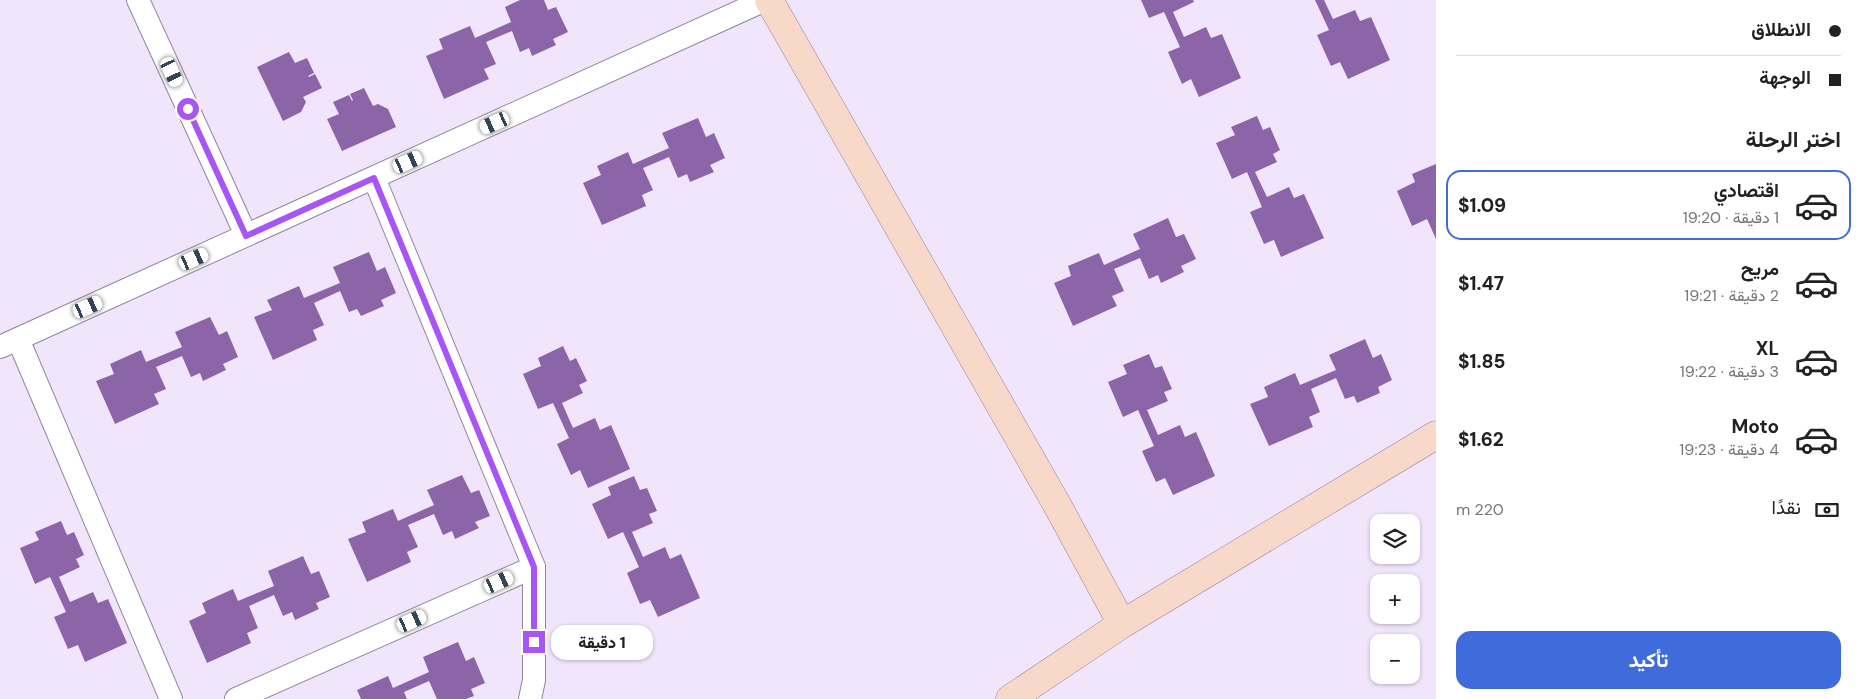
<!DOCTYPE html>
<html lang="ar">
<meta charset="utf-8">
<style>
:root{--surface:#fff;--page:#f2f2f2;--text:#222;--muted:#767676;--line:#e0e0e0;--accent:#3f6bdc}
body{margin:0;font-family:"DM Sans",Vazirmatn,sans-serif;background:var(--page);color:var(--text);direction:rtl;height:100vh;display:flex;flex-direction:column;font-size:19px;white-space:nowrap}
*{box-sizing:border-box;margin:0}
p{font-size:16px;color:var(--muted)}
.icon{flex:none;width:28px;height:28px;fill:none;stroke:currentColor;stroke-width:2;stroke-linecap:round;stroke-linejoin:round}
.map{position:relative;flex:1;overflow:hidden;direction:ltr}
.details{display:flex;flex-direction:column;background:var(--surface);width:425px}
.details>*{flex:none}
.hud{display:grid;align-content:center;height:110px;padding:0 20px;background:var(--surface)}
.tools{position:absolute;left:1370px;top:514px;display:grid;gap:10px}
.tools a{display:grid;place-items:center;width:50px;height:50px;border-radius:10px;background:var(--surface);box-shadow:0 1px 4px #0004;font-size:25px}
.end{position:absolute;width:22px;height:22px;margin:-11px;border:6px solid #a855f7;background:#fff;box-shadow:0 0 0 2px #fff}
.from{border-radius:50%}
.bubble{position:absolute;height:35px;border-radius:15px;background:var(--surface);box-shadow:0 1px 4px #0004;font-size:16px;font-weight:800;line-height:35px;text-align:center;direction:rtl}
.car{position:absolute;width:15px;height:30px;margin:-15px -8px;border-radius:6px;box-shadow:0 0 4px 1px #0007;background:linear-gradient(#fff 24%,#345 0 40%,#fff 0 76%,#345 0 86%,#fff 0)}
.hud b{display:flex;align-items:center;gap:18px;height:48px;font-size:19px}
.hud b+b{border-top:1px solid var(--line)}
.hud i{width:12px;height:12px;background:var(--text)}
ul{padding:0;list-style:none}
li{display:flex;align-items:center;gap:15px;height:70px;margin:0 10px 8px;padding:0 10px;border:2px solid transparent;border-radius:15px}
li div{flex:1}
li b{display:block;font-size:19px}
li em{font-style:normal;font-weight:800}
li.selected{border-color:var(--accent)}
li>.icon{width:45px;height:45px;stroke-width:1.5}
h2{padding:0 20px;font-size:22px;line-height:60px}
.pay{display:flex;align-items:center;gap:12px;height:55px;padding:0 20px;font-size:19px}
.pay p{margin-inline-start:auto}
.button{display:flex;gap:10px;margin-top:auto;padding:10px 20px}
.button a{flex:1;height:58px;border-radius:15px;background:var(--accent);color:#fff;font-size:20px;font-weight:800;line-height:58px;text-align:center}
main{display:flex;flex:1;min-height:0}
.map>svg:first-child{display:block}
</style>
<main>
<section class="details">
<div class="hud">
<b><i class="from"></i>الانطلاق</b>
<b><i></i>الوجهة</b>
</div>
<h2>اختر الرحلة</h2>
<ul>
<li class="selected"><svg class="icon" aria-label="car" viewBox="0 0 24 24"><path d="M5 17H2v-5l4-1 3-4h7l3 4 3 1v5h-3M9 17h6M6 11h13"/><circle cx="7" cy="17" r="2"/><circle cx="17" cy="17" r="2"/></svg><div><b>اقتصادي</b><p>1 دقيقة · 19:20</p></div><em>$1.09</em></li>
<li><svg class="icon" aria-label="car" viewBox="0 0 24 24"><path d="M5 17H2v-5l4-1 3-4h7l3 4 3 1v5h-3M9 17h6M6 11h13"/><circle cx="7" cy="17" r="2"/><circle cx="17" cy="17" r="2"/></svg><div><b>مريح</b><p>2 دقيقة · 19:21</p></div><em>$1.47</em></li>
<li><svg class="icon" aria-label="car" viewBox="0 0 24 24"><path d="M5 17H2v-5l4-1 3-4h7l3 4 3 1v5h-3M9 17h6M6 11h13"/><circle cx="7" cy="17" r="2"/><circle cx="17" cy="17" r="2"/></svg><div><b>XL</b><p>3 دقيقة · 19:22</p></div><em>$1.85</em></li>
<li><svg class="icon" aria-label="car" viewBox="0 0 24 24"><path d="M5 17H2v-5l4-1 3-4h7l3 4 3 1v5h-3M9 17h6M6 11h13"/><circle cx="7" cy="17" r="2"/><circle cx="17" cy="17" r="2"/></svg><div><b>Moto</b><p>4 دقيقة · 19:23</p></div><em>$1.62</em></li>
</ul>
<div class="pay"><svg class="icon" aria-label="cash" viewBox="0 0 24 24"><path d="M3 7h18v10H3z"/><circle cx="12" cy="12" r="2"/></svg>نقدًا<p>220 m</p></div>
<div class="button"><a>تأكيد</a></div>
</section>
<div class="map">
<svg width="1436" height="699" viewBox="0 0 1436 699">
<rect width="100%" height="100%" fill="#f1e5fc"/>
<!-- building -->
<g fill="#8b65a8">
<polygon points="520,0 544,0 548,10 556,7 568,32 553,39 556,45 532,56 529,48 520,52 512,31 486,42 496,64 484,69 489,79 444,99 426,56 443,49 439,39 470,26 475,38 511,22 505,7"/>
<polygon points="1141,0 1193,0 1194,2 1173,12 1184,37 1206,27 1211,38 1222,34 1241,78 1199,97 1191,79 1182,84 1168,52 1180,47 1164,12 1149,18"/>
<polygon points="1315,0 1324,0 1333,19 1355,10 1360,21 1371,17 1390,60 1348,79 1340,62 1331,66 1317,35 1329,30"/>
<polygon points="289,52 295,63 307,58 314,73 308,76 309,77 315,74 322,88 303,97 306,102 301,112 283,121 257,67"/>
<polygon points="364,88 373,106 378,104 388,109 396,127 342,151 327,119 339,114 333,102 349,95 352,101 353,100 350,94"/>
<polygon points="1257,116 1263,130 1270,127 1280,150 1273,154 1277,162 1255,172 1267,197 1289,187 1294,198 1304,194 1324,238 1281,257 1274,240 1264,244 1250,212 1262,207 1247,172 1232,179 1216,143 1235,135 1231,127"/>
<polygon points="698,118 706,137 714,133 725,158 710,165 714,172 690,182 687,174 678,178 669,157 643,168 653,190 642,195 646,206 602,225 583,183 601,175 597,166 628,152 633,164 669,148 662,133"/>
<polygon points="1436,164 1436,239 1427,219 1412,226 1397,191 1415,182 1412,174"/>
<polygon points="1168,218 1176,237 1184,234 1196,259 1181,266 1184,272 1161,283 1158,275 1149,279 1140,258 1114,269 1124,291 1112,296 1117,306 1073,326 1054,283 1071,276 1068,266 1099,253 1104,265 1140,249 1133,234"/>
<polygon points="369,252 377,271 385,267 396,293 381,300 384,306 361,316 357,309 349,312 340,291 314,303 324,325 313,330 317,340 273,360 254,317 272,310 267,300 299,286 304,298 340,283 333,267"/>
<polygon points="210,317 219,335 227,331 238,357 223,364 226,370 203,381 200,373 191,377 182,356 156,367 166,389 154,394 159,404 115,424 96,381 114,374 110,364 141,350 146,362 182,347 175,332"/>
<polygon points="1365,339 1373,358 1381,354 1392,380 1378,387 1380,393 1357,403 1354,396 1345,399 1336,378 1311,389 1320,412 1309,417 1313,427 1269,446 1250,404 1268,397 1264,387 1295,373 1300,385 1336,370 1329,355"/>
<polygon points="563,346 570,361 576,358 587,381 579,385 583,393 562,403 573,428 595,418 600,430 611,425 630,469 588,488 580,470 571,475 557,444 569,438 553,403 538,409 523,374 541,366 538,358"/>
<polygon points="1149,354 1155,368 1162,366 1172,389 1164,392 1168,401 1147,410 1158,435 1180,425 1185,437 1196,432 1215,476 1173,495 1165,478 1156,482 1142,451 1154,446 1138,410 1123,417 1108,382 1127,374 1123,365"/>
<polygon points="462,475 471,493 479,490 490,516 475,522 479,528 455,539 452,531 443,535 434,514 408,525 418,547 407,552 411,562 367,582 348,539 366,532 362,522 393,509 398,521 434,505 427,490"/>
<polygon points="634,476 640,490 647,488 657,511 649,514 653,523 632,532 643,557 665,547 670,559 681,554 700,598 658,617 650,600 640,604 627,573 639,567 623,532 608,539 592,504 611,495 608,487"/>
<polygon points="61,521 67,535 74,532 84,555 76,559 80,567 59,577 70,602 93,592 98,603 108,599 127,643 85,662 78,645 68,649 54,617 66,612 50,577 35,584 20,548 39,540 35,532"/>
<polygon points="303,556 311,574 319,571 330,597 316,603 319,609 295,620 292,612 283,616 274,595 249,606 258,628 247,633 251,643 207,663 189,621 206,613 202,603 233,589 238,601 274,586 268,571"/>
<polygon points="458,642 466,661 474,657 485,683 471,689 474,696 466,699 437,699 429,681 404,692 407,699 361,699 357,690 388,676 393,688 429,672 423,657"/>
</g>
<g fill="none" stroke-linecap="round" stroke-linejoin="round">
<!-- street casing -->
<g stroke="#92869c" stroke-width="24">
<g id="street">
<polyline points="138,0 246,235"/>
<polyline points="374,178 534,567 534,680 530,699"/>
<polyline points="18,339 171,699"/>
<polyline points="0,347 765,0"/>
<polyline points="236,699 534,567"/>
</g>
</g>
<!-- secondary casing -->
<g stroke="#92869c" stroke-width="29">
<g id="secondary">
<polyline points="769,0 1056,503 1122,624"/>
<polyline points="1010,699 1122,624 1436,435"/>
</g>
</g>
<!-- street -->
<use href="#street" stroke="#fff" stroke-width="22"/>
<!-- secondary -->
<use href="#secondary" stroke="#f7d8c9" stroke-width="28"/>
</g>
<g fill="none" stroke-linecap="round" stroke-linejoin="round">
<!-- route -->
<polyline stroke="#a855f7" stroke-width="6" points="188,109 246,236 374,178 534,567 534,642"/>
</g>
</svg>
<div class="tools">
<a><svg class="icon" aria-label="layers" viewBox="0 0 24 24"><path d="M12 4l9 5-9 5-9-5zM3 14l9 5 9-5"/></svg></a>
<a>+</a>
<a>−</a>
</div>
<i class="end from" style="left:188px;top:109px"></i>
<i class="end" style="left:534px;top:642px"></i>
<div class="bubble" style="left:551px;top:625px;width:102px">1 دقيقة</div>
<i class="car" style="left:172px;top:72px;rotate:155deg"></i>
<i class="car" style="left:495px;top:123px;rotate:246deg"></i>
<i class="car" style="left:408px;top:162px;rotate:66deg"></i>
<i class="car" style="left:194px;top:259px;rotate:66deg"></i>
<i class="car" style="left:88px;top:307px;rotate:66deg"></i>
<i class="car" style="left:499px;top:582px;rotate:66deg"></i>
<i class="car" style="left:412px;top:621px;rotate:66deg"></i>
</div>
</main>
